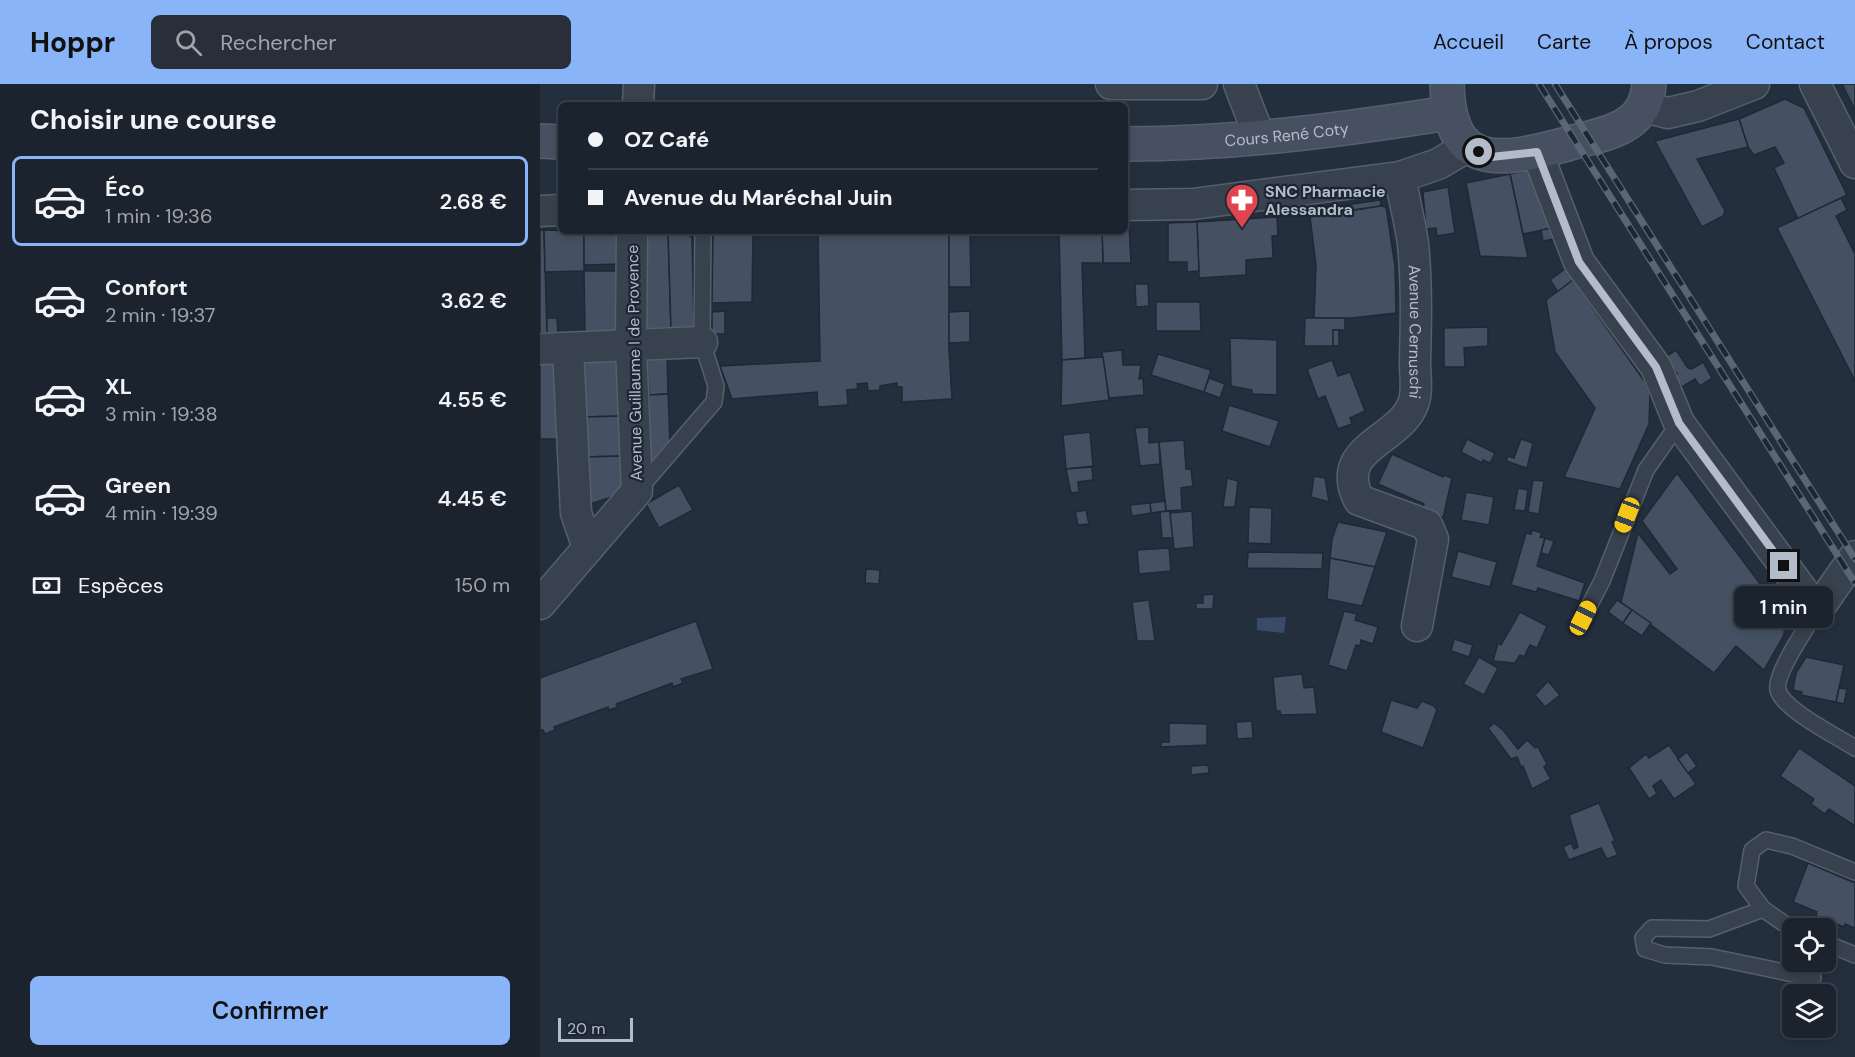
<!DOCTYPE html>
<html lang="fr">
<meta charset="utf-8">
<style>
:root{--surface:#1b232e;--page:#282f3a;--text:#f1f3f6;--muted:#a0a4aa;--line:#39404a;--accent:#8ab4f8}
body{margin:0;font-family:"DM Sans",sans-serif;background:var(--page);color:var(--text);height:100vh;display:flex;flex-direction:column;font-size:22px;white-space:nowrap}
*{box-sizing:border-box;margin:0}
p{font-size:20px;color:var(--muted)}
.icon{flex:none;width:33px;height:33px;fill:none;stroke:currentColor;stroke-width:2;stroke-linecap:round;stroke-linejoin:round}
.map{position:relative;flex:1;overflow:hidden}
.side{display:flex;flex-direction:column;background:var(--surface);width:540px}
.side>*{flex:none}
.guide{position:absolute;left:18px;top:18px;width:570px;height:132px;border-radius:9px;box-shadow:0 3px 9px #0003,0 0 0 2px var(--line);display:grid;align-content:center;height:132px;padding:0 30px;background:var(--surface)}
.tools{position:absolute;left:1242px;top:834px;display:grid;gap:12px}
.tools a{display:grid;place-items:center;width:54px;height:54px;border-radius:9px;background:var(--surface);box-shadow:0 3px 9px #0003,0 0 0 2px var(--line);font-size:30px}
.scale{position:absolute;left:18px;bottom:15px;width:75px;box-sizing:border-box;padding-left:6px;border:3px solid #b4bcc9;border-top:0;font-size:16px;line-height:21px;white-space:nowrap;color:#b4bcc9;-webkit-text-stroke:4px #1d2633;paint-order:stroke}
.end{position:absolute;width:27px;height:27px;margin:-14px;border:8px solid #b4bcc9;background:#111;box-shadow:0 0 0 3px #111}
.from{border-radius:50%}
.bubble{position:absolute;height:42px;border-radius:9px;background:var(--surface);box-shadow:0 3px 9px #0003,0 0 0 2px var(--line);font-size:20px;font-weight:600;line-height:42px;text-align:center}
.car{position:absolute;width:18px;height:36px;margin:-18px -9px;border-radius:8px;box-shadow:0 0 4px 2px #0007;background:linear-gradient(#f5c518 24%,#345 0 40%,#f5c518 0 76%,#345 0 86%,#f5c518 0)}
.guide b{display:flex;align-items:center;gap:21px;height:57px;font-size:22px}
.guide b+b{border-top:2px solid var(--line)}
.guide i{width:15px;height:15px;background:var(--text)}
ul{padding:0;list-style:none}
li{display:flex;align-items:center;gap:18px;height:90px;margin:0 12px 9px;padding:0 18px;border:3px solid transparent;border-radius:9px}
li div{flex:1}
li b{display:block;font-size:22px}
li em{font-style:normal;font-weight:600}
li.selected{border-color:var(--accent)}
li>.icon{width:54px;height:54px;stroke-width:1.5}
h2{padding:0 30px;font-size:27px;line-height:72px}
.pay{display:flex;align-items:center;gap:15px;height:66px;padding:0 30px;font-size:22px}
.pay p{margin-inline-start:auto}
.primary-button{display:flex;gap:12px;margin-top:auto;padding:12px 30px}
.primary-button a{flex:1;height:69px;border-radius:9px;background:var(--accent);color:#111;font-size:24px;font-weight:600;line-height:69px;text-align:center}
header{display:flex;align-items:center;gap:36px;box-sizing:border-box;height:84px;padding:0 30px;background:var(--accent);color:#111}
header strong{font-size:28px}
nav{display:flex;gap:33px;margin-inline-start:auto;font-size:21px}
.search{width:420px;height:54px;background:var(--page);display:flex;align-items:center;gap:15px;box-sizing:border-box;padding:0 21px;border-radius:9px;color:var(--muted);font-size:22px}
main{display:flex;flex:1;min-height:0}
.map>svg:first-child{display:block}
</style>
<header>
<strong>Hoppr</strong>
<div class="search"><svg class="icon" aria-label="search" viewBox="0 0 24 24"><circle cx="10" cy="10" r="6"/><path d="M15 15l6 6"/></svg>Rechercher</div>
<nav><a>Accueil</a><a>Carte</a><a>À propos</a><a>Contact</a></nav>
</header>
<main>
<section class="side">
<h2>Choisir une course</h2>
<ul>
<li class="selected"><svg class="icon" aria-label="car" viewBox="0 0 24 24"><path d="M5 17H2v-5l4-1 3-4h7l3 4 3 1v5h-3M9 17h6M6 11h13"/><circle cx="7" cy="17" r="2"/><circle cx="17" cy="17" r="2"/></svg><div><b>Éco</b><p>1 min · 19:36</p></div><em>2.68 €</em></li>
<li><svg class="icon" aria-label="car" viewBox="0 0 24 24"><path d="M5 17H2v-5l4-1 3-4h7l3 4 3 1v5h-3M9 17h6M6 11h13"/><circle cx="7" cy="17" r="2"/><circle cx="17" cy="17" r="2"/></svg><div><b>Confort</b><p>2 min · 19:37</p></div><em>3.62 €</em></li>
<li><svg class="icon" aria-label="car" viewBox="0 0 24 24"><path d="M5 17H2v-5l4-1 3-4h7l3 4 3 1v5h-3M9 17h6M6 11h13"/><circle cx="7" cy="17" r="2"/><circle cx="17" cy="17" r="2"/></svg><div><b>XL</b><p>3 min · 19:38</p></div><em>4.55 €</em></li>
<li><svg class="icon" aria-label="car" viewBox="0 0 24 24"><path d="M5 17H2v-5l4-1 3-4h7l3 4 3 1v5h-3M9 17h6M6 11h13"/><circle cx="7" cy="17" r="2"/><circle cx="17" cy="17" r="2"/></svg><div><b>Green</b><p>4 min · 19:39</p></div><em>4.45 €</em></li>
</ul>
<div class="pay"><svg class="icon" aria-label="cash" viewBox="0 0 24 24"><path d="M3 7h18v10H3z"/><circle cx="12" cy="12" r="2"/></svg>Espèces<p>150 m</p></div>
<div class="primary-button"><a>Confirmer</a></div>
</section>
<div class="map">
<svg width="1315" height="973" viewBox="0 0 1315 973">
<rect width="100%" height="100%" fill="#242f3e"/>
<!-- water -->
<polygon fill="#394c67" points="746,533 744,549 717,546 717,534"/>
<!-- building -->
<g fill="#455162" stroke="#1f2835" stroke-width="1.5">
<polygon points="1302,0 1315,0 1315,26"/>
<polygon points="1245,15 1264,24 1307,111 1258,135 1234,84 1244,79 1235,63 1214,71 1208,63 1199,35"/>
<polygon points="1199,35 1208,63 1157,75 1185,127 1183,132 1162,143 1115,57"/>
<polygon points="994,85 1013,144 983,150 970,90"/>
<polygon points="970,90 988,174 940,172 926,99"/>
<polygon points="908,103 915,149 897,152 896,144 886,145 883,108"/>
<polygon points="1301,114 1307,126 1296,132 1315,170 1315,297 1237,144"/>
<polygon points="840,116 841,122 773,132 772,126"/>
<polygon points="841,122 846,123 855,182 856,229 812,234 774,234 776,181 770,133"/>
<polygon points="737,133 738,152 732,152 733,174 706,176 706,191 659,194 657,138"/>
<polygon points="657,138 659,187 647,188 647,178 628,178 628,139"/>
<polygon points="585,140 589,140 591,179 563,179 562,147 585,147"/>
<polygon points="1013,144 1019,154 1003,157 1001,146"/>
<polygon points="0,146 4,146 7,249 0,249"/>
<polygon points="4,146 44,147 44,187 5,188"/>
<polygon points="44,147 79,147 79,180 44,181"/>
<polygon points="104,147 128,147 131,244 106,245"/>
<polygon points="128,147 144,147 152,154 154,244 131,244"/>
<polygon points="173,147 213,147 212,218 172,219"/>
<polygon points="278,147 409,147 409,265 412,315 362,318 362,303 357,303 357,299 340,302 340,306 328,307 327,299 317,300 318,305 307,306 308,321 278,323 277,308 192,315 180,282 280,277"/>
<polygon points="409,147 430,147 431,203 409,203"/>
<polygon points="519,147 562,147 563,179 542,179 545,274 522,276"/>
<polygon points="1025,185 1033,196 1018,208 1010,196"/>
<polygon points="44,187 79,187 80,247 45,248"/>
<polygon points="1033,196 1105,298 1110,310 1109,340 1080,405 1024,393 1055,324 1015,268 1006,216"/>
<polygon points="595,200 608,200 609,222 596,223"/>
<polygon points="616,218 660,218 661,247 616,247"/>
<polygon points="185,227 185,250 172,250 172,228"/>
<polygon points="430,227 430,258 409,259 409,228"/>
<polygon points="7,234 17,234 18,249 7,249"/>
<polygon points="765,234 805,234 805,246 793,246 793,262 764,262"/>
<polygon points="948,243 948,262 924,264 925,283 904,283 904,244"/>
<rect x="793" y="246" width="6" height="16"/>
<polygon points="690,254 737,256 737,311 712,310 712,306 691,302"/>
<polygon points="582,266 583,281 601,281 599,295 603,294 604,311 569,314 562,268"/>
<polygon points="1136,266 1148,284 1152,285 1163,278 1172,294 1160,302 1155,295 1142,303 1135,293 1137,290 1125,273"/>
<polygon points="127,270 128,310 109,311 107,272"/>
<polygon points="618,270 671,286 664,308 611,291"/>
<polygon points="81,273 82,332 42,333 40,274"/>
<polygon points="563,273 569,316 521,322 522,276"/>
<polygon points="20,275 23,355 0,355 0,276"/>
<polygon points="792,276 798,292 810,288 825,327 810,334 812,340 798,345 785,312 778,315 767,285"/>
<polygon points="669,294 685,300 680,314 664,308"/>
<polygon points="128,310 130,357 113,380 110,379 109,311"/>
<polygon points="689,321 739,337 730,363 682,347"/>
<polygon points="82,332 83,372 43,373 42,333"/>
<polygon points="609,343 609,359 619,358 620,380 600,382 595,344"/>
<polygon points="550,348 553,382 526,385 523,351"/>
<polygon points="927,355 955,369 950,379 943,376 942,379 921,368"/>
<polygon points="981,355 993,359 987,384 966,377 968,372 974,374"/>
<polygon points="644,356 646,385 651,385 653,402 641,404 642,426 626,427 619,358"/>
<polygon points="852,370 903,393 904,391 912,394 903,434 883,423 884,420 838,400"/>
<polygon points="83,372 84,409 44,422 43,373"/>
<polygon points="552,383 553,396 538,398 539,408 531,409 526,385"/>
<polygon points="1137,389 1245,533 1244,551 1224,586 1196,562 1174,589 1081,518 1098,449 1130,490 1137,485 1102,437"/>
<polygon points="774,392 785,394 789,418 771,413"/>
<polygon points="687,394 698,397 695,423 683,423"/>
<polygon points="993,396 1004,397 999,430 988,428"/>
<polygon points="139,401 153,426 119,444 106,420"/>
<polygon points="978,404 988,406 985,427 974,426"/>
<polygon points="926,408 954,413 949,441 921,436"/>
<polygon points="625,417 626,427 611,429 610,419"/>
<polygon points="610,419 611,429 592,432 590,421"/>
<polygon points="709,423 732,424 731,460 708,459"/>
<polygon points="546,426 549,440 538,441 535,428"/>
<polygon points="630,427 633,454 622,454 620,428"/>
<polygon points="652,427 654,463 634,465 630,429"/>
<polygon points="798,438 847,448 835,483 790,474 792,455"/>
<polygon points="992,446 1002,449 1000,453 1005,454 997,482 1045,499 1039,517 998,504 996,508 971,501 986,449 991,450"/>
<polygon points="1005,454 1014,457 1009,471 1001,469"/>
<polygon points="629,464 631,487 599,490 597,466"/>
<polygon points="918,467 957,478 950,503 911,493"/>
<polygon points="708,468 783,469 782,485 707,484"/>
<polygon points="790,474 835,483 822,522 787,515"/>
<polygon points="326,485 340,486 339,500 325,499"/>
<polygon points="674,510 673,525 656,525 656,519 663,519 663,511"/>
<polygon points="609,516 615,557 597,557 592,518"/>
<polygon points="1077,516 1092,526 1083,539 1068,528"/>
<polygon points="1092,526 1111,539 1102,552 1083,539"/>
<polygon points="804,527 817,530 815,536 838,543 833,560 821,556 820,562 816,561 807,587 788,581"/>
<polygon points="980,528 1007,542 997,564 990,561 984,573 980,571 975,579 953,577 958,559 961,561"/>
<polygon points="156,537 173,585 141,595 143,599 133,603 132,599 76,620 78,623 69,626 68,623 14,643 15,646 5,650 3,646 0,647 0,594"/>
<polygon points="914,555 933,561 929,573 911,567"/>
<polygon points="939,573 958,584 944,611 923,600"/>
<polygon points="1266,573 1304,581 1296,618 1261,611 1262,608 1253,606 1256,589"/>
<polygon points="762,590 764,604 774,603 777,630 741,631 740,627 736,627 733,593"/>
<polygon points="1008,597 1020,611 1005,623 995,611"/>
<polygon points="1299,604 1307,605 1304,620 1296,618"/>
<polygon points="851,616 877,624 882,617 894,622 897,626 883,664 841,648"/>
<polygon points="712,637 713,654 697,655 696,638"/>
<polygon points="629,639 667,640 667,661 621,663 621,658 629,658"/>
<polygon points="954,639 963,646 978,665 987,656 995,664 998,663 1007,680 1004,683 1011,695 992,705 983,682 981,683 977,673 971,675 948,644"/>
<polygon points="1129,661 1156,700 1134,715 1121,696 1113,702 1117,710 1109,715 1089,684 1106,670 1109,674"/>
<polygon points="1259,664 1315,702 1315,742 1289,725 1285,730 1271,720 1274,715 1240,692"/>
<polygon points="1147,668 1157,682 1148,689 1138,675"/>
<polygon points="668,681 669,689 651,691 651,682"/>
<polygon points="1059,719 1075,757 1072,758 1078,771 1067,775 1061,764 1029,776 1023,763 1031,759 1034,765 1038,763 1029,731"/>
<polygon points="1268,779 1315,799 1315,844 1305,840 1304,843 1276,832 1277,828 1253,818"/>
</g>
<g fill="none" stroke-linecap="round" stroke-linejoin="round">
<!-- lane casing -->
<g stroke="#565f6c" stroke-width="18">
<g id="lane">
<polyline points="99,405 174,318 176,302 162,258 163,147"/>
<path d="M1279 524C1269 540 1234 590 1238 606 1243 626 1297 652 1315 664"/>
<polyline points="1043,534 1062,497 1106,386 1139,339"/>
<polyline points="1223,825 1169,845 1112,844 1103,854 1105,865 1125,871 1172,873 1273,894"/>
<polyline points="1252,845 1223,825 1206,802 1212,766 1226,756 1252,762 1315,788"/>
<polyline points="1286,859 1315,871"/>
</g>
</g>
<!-- street casing -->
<g stroke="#565f6c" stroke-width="33">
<g id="street">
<polyline points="571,0 662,0"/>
<polyline points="699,0 720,54"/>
<polyline points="1275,0 1315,79"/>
<polyline points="98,21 99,0"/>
<polyline points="1104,23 1128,29 1158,22 1214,0"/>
<polyline points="997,68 1039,178 1116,283 1139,339 1271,518 1279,524 1315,472"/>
<path id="s1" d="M860 93C864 115 870 138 873 160 877 199 876 239 875 279 875 291 878 308 873 320 860 357 792 363 819 416L887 441 893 455 877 542"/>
<polyline points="585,121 653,120 860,93 898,80 927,63"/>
<polyline points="0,127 21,126"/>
<polyline points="0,265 162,258"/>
<polyline points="28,265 36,429 48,464"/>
<polyline points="0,520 97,407 91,263 92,147"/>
</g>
</g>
<!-- secondary casing -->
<g stroke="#565f6c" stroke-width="36">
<g id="secondary">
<path d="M907 0C909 87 960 78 1027 60 1046 54 1071 51 1088 39 1102 30 1108 16 1109 0"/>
<polyline points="0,57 21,58"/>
<path id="s2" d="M585 60C694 60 801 46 908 29"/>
</g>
</g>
<!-- lane -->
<use href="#lane" stroke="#38414e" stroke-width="15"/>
<!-- street -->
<use href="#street" stroke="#38414e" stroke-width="30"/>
<!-- secondary -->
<use href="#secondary" stroke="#465061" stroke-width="33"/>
<!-- rail casing -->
<g stroke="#5a6575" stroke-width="7">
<g id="rail">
<polyline points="999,0 1315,499"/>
<polyline points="1015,0 1315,475"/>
</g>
</g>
<!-- rail -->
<use href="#rail" stroke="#1d2633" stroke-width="4.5" stroke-dasharray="14" stroke-linecap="butt"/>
</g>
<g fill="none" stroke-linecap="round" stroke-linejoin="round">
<!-- route -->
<polyline stroke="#b4bcc9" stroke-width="8" points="939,68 951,73 997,68 1039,178 1116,283 1139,339 1244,482"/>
</g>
<!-- icons -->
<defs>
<g id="pharmacy-pin" transform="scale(1.725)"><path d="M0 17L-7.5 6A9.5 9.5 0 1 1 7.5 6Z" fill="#e0444e" stroke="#1d2633"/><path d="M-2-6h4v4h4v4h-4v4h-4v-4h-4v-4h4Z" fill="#fff"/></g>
</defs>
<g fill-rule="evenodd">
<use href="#pharmacy-pin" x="702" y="116"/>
</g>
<g text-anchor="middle" stroke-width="4.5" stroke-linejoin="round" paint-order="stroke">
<!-- street labels -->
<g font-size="16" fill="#b4bcc9" stroke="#1d2633">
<text dy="6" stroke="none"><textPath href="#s2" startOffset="162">Cours René Coty</textPath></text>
<text dy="6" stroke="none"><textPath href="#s1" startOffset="156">Avenue Cernuschi</textPath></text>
<text transform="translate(94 279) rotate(-91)" y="6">Avenue Guillaume I de Provence</text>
</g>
<!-- poi labels -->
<g font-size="16" font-weight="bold" fill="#b4bcc9" stroke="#1d2633" text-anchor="start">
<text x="725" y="113">SNC Pharmacie<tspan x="725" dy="18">Alessandra</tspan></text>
</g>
</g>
</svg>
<div class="tools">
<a><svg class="icon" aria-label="locate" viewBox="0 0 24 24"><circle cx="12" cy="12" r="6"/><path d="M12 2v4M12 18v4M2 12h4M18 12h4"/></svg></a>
<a><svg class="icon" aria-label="layers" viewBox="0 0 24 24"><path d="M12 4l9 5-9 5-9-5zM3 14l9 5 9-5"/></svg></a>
</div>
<div class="scale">20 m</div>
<i class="end from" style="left:939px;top:68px"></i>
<i class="end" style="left:1244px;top:482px"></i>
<div class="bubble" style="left:1194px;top:502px;width:99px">1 min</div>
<i class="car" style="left:1087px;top:431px;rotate:201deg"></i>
<i class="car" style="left:1043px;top:534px;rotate:27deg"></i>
<div class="guide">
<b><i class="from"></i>OZ Café</b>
<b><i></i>Avenue du Maréchal Juin</b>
</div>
</div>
</main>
